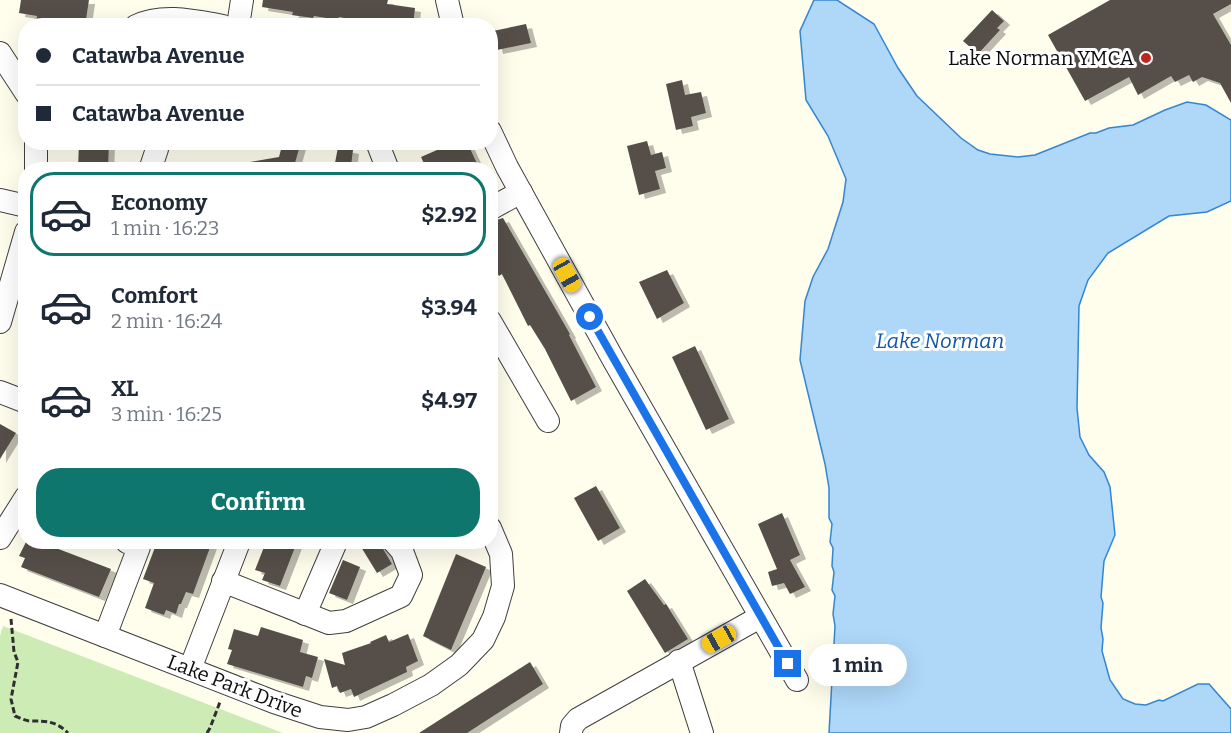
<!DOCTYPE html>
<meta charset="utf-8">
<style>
:root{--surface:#fff;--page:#f6f6f7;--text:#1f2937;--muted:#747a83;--line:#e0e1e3;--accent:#0f766e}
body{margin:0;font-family:Bitter,serif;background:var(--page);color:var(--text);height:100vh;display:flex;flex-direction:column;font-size:22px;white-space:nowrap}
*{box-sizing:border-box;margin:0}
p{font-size:20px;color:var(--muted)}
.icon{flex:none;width:33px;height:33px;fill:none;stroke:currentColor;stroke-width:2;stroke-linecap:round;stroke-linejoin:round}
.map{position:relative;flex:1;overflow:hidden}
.details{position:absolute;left:18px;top:162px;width:480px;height:387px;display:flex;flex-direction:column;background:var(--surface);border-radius:24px;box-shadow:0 6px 24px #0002}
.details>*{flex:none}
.guide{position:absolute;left:18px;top:18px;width:480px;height:132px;border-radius:24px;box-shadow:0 6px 24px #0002;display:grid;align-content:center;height:132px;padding:0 18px;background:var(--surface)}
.end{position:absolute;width:27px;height:27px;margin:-14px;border:8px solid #1a73e8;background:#fff;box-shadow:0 0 0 3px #fff}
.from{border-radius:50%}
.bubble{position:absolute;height:42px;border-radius:21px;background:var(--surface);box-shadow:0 6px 24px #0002;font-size:20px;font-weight:700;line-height:42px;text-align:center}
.car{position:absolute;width:18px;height:36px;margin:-18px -9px;border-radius:8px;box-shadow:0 0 4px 2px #0007;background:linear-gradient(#f5c518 24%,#345 0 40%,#f5c518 0 76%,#345 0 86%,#f5c518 0)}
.guide b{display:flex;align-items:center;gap:21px;height:57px;font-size:22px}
.guide b+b{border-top:2px solid var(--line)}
.guide i{width:15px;height:15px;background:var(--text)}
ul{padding:10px 0 0;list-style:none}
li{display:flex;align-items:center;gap:18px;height:84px;margin:0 12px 9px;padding:0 6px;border:3px solid transparent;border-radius:24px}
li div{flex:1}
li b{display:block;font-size:22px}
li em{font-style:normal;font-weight:700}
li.on{border-color:var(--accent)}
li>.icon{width:54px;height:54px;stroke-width:1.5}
.cta{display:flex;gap:12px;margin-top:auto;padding:12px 18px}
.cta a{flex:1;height:69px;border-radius:24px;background:var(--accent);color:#fff;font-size:24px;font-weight:700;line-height:69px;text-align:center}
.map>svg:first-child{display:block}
</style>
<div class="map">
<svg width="1231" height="733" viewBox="0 0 1231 733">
<defs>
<filter id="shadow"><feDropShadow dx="6" dy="4" stdDeviation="0" flood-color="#0004"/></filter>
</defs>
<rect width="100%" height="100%" fill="#fffdec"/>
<!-- green -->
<polygon fill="#ccebb5" points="3,626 283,733 0,733 0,636"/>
<!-- water -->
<polygon fill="#afd7f8" stroke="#3386d2" stroke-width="1.5" points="814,0 837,0 874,24 898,68 917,96 961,138 978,150 990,154 1018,157 1035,155 1090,133 1096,133 1109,128 1133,125 1165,110 1187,102 1206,105 1231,120 1231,201 1207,212 1169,216 1108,253 1088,280 1079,306 1077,408 1080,437 1089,455 1104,472 1110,487 1115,535 1104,561 1101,597 1103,603 1101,628 1103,639 1102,651 1110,680 1123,699 1135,704 1146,705 1159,700 1163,701 1198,684 1209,684 1231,709 1231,733 829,733 835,626 833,614 835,596 832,590 834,572 832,566 833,548 830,542 832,524 829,518 829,488 825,464 800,360 805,301 813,277 828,249 843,202 846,179 828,136 806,100 800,31"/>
<!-- building -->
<g fill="#564f49" filter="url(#shadow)">
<polygon points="21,0 89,0 85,26 35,26 37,16 19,13"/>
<polygon points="263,0 388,0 387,4 415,8 413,26 387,26 339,17 338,20 314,16 313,18 292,15 293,12 262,7"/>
<polygon points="1110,0 1231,0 1231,4 1213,14 1231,45 1231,103 1220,83 1202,77 1193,82 1189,75 1175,82 1171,76 1138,95 1129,77 1085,101 1048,35"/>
<polygon points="992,10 1004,21 997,28 1000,30 978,54 963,41"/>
<polygon points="526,24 531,43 497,50 493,31"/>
<polygon points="682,80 685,95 701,92 706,113 691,117 693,126 676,130 666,84"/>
<polygon points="647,141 651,155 662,152 666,168 655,171 660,189 639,195 627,146"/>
<polygon points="79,142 109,142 108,170 78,170"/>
<polygon points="283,142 301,142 293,170 250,170 250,162 279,157"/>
<polygon points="433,142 467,142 480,170 427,170 421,157 437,150"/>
<polygon points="338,147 353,150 351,166 335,163"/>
<polygon points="503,218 570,334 569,335 596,387 571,401 545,349 530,325 528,326 502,274 499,276 490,262 490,222"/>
<polygon points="667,270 684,303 657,319 639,282"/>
<polygon points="695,346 729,419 706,430 672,357"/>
<polygon points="0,424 16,433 0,459"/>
<polygon points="596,486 620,528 598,541 574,498"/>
<polygon points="782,513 800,555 790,560 805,587 790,594 784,583 772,586 768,572 777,569 758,524"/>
<polygon points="26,542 40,542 111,569 99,597 21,567 25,558 19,556"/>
<polygon points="157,542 212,542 193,594 186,592 181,604 179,604 176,614 166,610 164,615 145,608 154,583 143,579"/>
<polygon points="266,542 297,542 280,586 262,580 265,573 255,570"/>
<polygon points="358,542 379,542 392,564 377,573"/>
<polygon points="456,554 486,567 451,650 423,636"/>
<polygon points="343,560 360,567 347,600 329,593"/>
<polygon points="645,579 664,605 666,604 688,639 665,653 627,591"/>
<polygon points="261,627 303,640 300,652 318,657 312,678 306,676 303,687 227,664 232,650 228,649 234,629 258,636"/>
<polygon points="408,634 418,661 406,667 407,672 354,697 351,689 340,693 337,686 332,688 324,659 345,665 342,653 371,643 370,642 386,635 389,642"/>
<polygon points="530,662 543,684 467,733 419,733"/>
</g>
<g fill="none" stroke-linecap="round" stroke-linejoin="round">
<!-- minor casing -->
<g stroke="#404040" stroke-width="24">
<g id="minor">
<polyline points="447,0 453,26"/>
<path d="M136 26C163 13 195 21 223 26"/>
<polyline points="238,26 242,0"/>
<polyline points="0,53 26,93"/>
<polyline points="490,131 507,167 613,359 797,680"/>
<polyline points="36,142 36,170"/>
<polyline points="377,142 388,170"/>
<polyline points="150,170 157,149 158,142"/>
<polyline points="0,200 26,206"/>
<polyline points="490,209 521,192"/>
<polyline points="490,321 548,421"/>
<polyline points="0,322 26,232"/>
<polyline points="0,392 26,402"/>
<polyline points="0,538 26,497"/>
<polyline points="223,581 329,623 346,621 401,596 411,575 402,551 394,542"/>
<polyline points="0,595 274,702 320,717 348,720 366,717 393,705 431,685 459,665 483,640 494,617 503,586 501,554 490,528"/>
<polyline points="305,614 336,542"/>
<polyline points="105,636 139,547 127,542"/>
<polyline points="679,661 702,733"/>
<polyline points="190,669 239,542"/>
<polyline points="571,733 572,726 578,719 760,617"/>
</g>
</g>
<!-- path -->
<g stroke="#2f2f2f" stroke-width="3" stroke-dasharray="6 3" stroke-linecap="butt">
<path d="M11 619 14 652 18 662 11 699 15 716C20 718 26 721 30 721 46 721 56 721 68 733"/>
<polyline points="207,733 210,728 220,702"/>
</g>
<!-- minor -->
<use href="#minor" stroke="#fff" stroke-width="22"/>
</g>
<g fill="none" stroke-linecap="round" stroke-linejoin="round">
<!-- route -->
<polyline stroke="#1a73e8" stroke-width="8" points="590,317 788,664"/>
</g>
<!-- markers -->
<circle fill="#c22520" stroke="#fff" stroke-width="2" cx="1146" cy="58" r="6"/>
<g text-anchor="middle" stroke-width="6" stroke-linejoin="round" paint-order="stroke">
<!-- poi labels -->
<g font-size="20" fill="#0d0d0d" stroke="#fff" text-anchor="end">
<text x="1134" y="65">Lake Norman YMCA</text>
</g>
<!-- street labels -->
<g font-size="20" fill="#0d0d0d" stroke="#fff">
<text transform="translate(235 686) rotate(21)" y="7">Lake Park Drive</text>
</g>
<!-- water labels -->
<g font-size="21" font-style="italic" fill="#1157a3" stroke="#fff">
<text x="940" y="348">Lake Norman</text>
</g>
</g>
</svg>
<i class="end from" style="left:590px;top:317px"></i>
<i class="end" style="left:788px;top:664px"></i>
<div class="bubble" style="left:808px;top:644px;width:99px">1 min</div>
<i class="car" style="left:567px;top:275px;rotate:151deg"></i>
<i class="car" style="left:719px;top:639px;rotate:241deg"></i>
<div class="guide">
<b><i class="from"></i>Catawba Avenue</b>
<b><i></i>Catawba Avenue</b>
</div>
<section class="details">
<ul>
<li class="on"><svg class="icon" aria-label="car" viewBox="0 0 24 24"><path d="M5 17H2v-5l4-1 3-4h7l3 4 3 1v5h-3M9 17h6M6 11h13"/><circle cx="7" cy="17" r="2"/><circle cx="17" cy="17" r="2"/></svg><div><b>Economy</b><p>1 min · 16:23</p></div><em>$2.92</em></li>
<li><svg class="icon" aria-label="car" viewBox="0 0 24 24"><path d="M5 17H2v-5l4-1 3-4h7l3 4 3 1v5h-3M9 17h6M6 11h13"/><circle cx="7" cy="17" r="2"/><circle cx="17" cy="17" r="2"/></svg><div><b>Comfort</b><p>2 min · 16:24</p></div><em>$3.94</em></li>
<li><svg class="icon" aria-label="car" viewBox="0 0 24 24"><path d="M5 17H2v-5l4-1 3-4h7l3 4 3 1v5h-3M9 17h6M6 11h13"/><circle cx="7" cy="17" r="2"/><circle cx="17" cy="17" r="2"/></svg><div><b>XL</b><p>3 min · 16:25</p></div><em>$4.97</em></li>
</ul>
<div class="cta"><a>Confirm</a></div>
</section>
</div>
